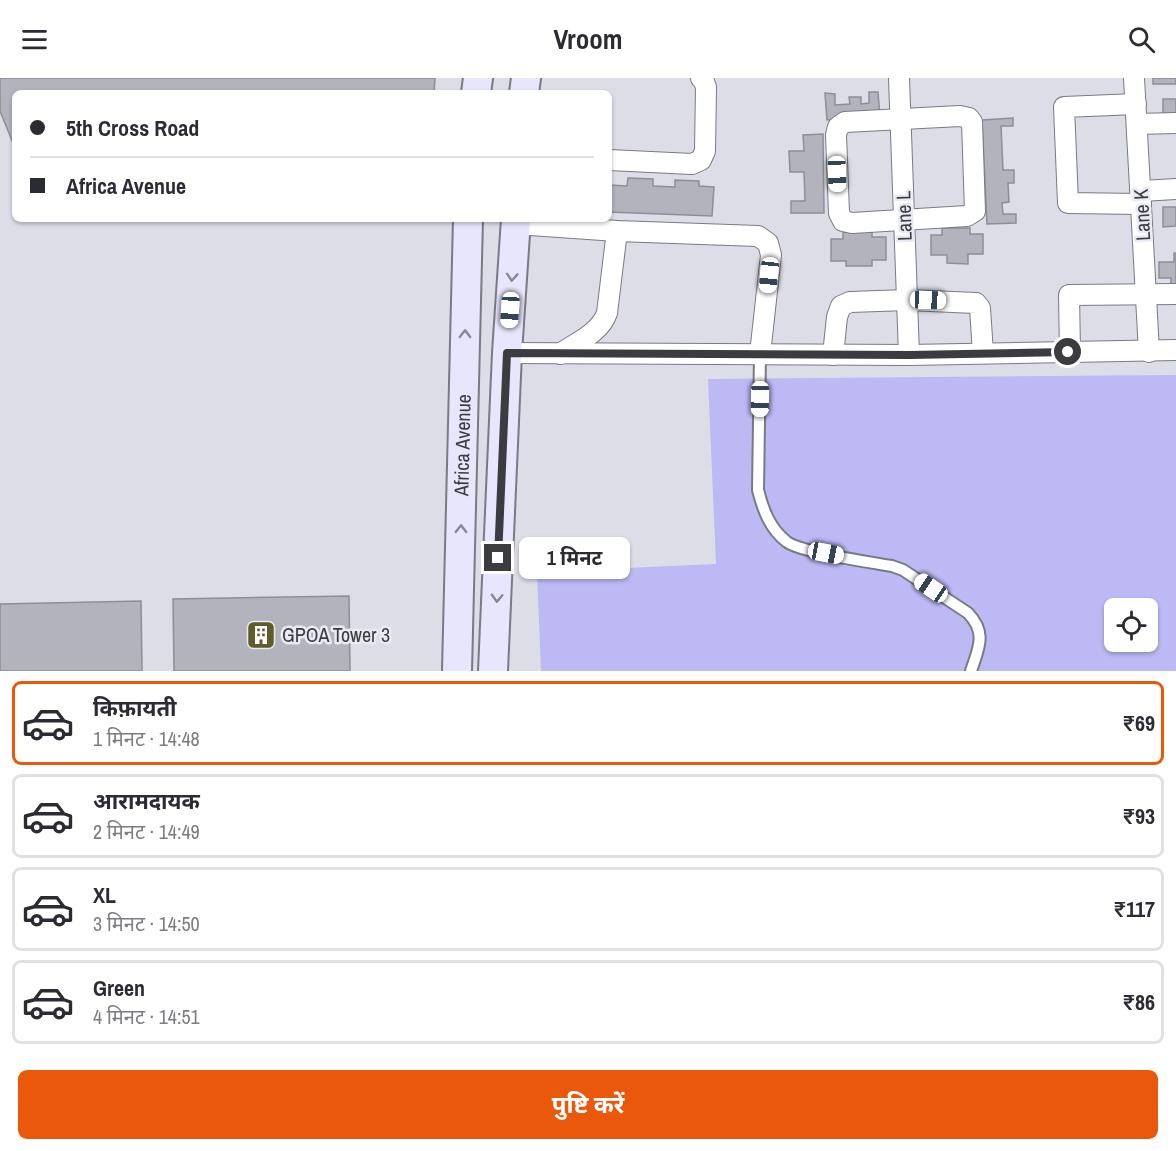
<!DOCTYPE html>
<html lang="hi">
<meta charset="utf-8">
<style>
:root{--surface:#fff;--page:#f2f2f3;--text:#2b2b33;--muted:#7c7c81;--line:#e1e1e2;--accent:#ea580c}
body{margin:0;font-family:"Archivo Narrow","Noto Sans Devanagari",sans-serif;background:var(--page);color:var(--text);height:100vh;display:flex;flex-direction:column;font-size:22px;white-space:nowrap}
*{box-sizing:border-box;margin:0}
p{font-size:20px;color:var(--muted)}
.icon{flex:none;width:33px;height:33px;fill:none;stroke:currentColor;stroke-width:2;stroke-linecap:round;stroke-linejoin:round}
.map{position:relative;height:593px;overflow:hidden}
.details{display:flex;flex-direction:column;background:var(--surface);flex:1}
.details>*{flex:none}
.hud{position:absolute;left:12px;top:12px;width:600px;height:132px;border-radius:9px;box-shadow:0 2px 4px #0004;display:grid;align-content:center;height:132px;padding:0 18px;background:var(--surface)}
.tools{position:absolute;left:1104px;top:520px;display:grid;gap:12px}
.tools a{display:grid;place-items:center;width:54px;height:54px;border-radius:9px;background:var(--surface);box-shadow:0 2px 4px #0004;font-size:30px}
.end{position:absolute;width:27px;height:27px;margin:-14px;border:8px solid #3b3b40;background:#fff;box-shadow:0 0 0 3px #fff}
.from{border-radius:50%}
.bubble{position:absolute;height:42px;border-radius:9px;background:var(--surface);box-shadow:0 2px 4px #0004;font-size:20px;font-weight:700;line-height:42px;text-align:center}
.car{position:absolute;width:18px;height:36px;margin:-18px -9px;border-radius:8px;box-shadow:0 0 4px 2px #0007;background:linear-gradient(#fff 24%,#345 0 40%,#fff 0 76%,#345 0 86%,#fff 0)}
.hud b{display:flex;align-items:center;gap:21px;height:57px;font-size:22px}
.hud b+b{border-top:2px solid var(--line)}
.hud i{width:15px;height:15px;background:var(--text)}
ul{padding:10px 0 0;list-style:none}
li{display:flex;align-items:center;gap:18px;height:84px;margin:0 12px 9px;padding:0 6px;border:3px solid var(--line);border-radius:9px}
li div{flex:1}
li b{display:block;font-size:22px}
li em{font-style:normal;font-weight:700}
li.selected{border-color:var(--accent)}
li>.icon{width:54px;height:54px;stroke-width:1.5}
.action{display:flex;gap:12px;margin-top:auto;padding:12px 18px}
.action a{flex:1;height:69px;border-radius:9px;background:var(--accent);color:#fff;font-size:24px;font-weight:700;line-height:69px;text-align:center}
header{display:flex;justify-content:space-between;align-items:center;height:78px;padding:0 18px;background:var(--surface);font-size:27px;font-weight:700}
.map>svg:first-child{display:block}
</style>
<header><svg class="icon" aria-label="menu" viewBox="0 0 24 24"><path d="M4 6h16M4 12h16M4 18h16"/></svg>Vroom<svg class="icon" aria-label="search" viewBox="0 0 24 24"><circle cx="10" cy="10" r="6"/><path d="M15 15l6 6"/></svg></header>
<div class="map">
<svg width="1176" height="593" viewBox="0 0 1176 593">
<rect width="100%" height="100%" fill="#dddde8"/>
<!-- green -->
<path fill="#bcb9f5" fill-rule="evenodd" d="M1176 297V593H541L537 494 716 486 708 301ZM1114 531H1148V564H1114Z"/>
<!-- building -->
<g fill="#b3b3be" stroke="#8e8e98" stroke-width="1.5">
<polygon points="0,0 435,0 434,15 15,15 15,70 0,33"/>
<rect x="1153" y="0" width="23" height="6"/>
<polygon points="869,14 878,14 880,39 827,42 825,15 835,16 835,27 850,26 849,19 861,19 861,26 869,25"/>
<rect x="1163" y="21" width="13" height="20"/>
<polygon points="1013,40 1013,48 1001,48 1003,92 1014,92 1014,105 1008,105 1009,124 1002,125 1003,136 1016,136 1016,145 987,146 982,42"/>
<polygon points="823,56 824,135 791,135 791,123 805,123 804,94 790,94 789,73 804,73 803,57"/>
<polygon points="628,100 653,101 653,108 675,109 675,102 699,103 699,108 714,109 712,138 609,134 609,107 627,108"/>
<polygon points="1163,129 1176,129 1176,148 1163,149"/>
<polygon points="942,150 970,150 970,156 983,156 983,176 968,176 968,186 947,185 947,177 931,177 931,157 942,157"/>
<polygon points="843,154 872,154 872,159 886,159 886,182 872,182 872,188 846,188 846,183 831,183 831,161 843,161"/>
<polygon points="1174,175 1176,175 1176,210 1171,210 1171,200 1159,200 1159,184 1174,184"/>
<polygon points="349,518 350,593 174,593 173,521"/>
<polygon points="141,523 142,593 0,593 0,526"/>
</g>
<g fill="none" stroke-linecap="round" stroke-linejoin="round">
<!-- lane casing -->
<g stroke="#7a7a84" stroke-width="14">
<path id="lane" d="M760 276 758 412C763 432 770 451 787 464 803 475 870 484 892 488L903 492 968 535C987 555 979 569 971 593"/>
</g>
<!-- street casing -->
<g stroke="#7a7a84" stroke-width="22">
<g id="street">
<polyline points="899,0 909,277"/>
<polyline points="1134,0 1149,274"/>
<polyline points="1136,26 1064,29 1068,125 1141,126"/>
<polygon points="960,38 969,40 972,44 975,133 967,138 852,145 843,143 839,135 836,57 838,49 845,44"/>
<polyline points="1137,46 1176,45"/>
<polyline points="609,82 692,86 701,82 705,73 706,9 703,1 701,0"/>
<polyline points="1141,113 1176,111"/>
<polyline points="516,146 617,153 758,158 768,165 771,177 760,276"/>
<polyline points="1070,274 1069,217 1176,216"/>
<polyline points="507,275 909,277 1176,272"/>
<path d="M560 276C577 264 600 255 607 235L617 153"/>
<polyline points="833,277 837,239 841,228 850,224 907,222 976,225 980,230 983,275"/>
</g>
</g>
<!-- secondary casing -->
<g stroke="#7a7a84" stroke-width="32">
<g id="secondary">
<polyline points="476,15 478,0"/>
<polyline points="524,15 526,0"/>
<path id="s1" d="M457 593 468 141"/>
<polyline points="493,593 507,275 516,141"/>
</g>
</g>
<!-- lane -->
<use href="#lane" stroke="#fff" stroke-width="10"/>
<!-- street -->
<use href="#street" stroke="#fff" stroke-width="20"/>
<!-- secondary -->
<use href="#secondary" stroke="#e7e6fd" stroke-width="28"/>
</g>
<!-- one-way arrows -->
<defs><path id="oneway-chevron" d="M-2-3.5L2.5 0L-2 3.5" fill="none" stroke-width="1.6" stroke-linecap="round" stroke-linejoin="round" transform="scale(1.5)"/></defs>
<g stroke="#888895">
<use href="#oneway-chevron" transform="translate(512 199) rotate(94)"/>
<use href="#oneway-chevron" transform="translate(465 256) rotate(-89)"/>
<use href="#oneway-chevron" transform="translate(461 451) rotate(-89)"/>
<use href="#oneway-chevron" transform="translate(497 520) rotate(92)"/>
</g>
<g fill="none" stroke-linecap="round" stroke-linejoin="round">
<!-- route -->
<polyline stroke="#3b3b40" stroke-width="8" points="498,480 507,275 909,277 1068,274"/>
</g>
<!-- icons -->
<defs>
<g id="building-square" transform="scale(1.5)"><rect x="-9" y="-9" width="18" height="18" rx="4" fill="#5e5c29" stroke="#eaeaf5"/><path d="M-4-6H4V6H1V3H-1V6H-4ZM-2.5-4.3h1.7v1.8h-1.7ZM.8-4.3h1.7v1.8H.8ZM-2.5-1h1.7V.8h-1.7ZM.8-1h1.7V.8H.8Z" fill="#fff"/></g>
</defs>
<g fill-rule="evenodd">
<use href="#building-square" x="261" y="557"/>
</g>
<g text-anchor="middle" stroke-width="5" stroke-linejoin="round" paint-order="stroke">
<!-- street labels -->
<g font-size="20" fill="#3b3b40" stroke="#eaeaf5">
<text transform="translate(1142 137) rotate(-93)" y="7">Lane K</text>
<text transform="translate(904 138) rotate(-92)" y="7">Lane L</text>
<text dy="7" stroke="none"><textPath href="#s1" startOffset="226">Africa Avenue</textPath></text>
</g>
<!-- poi labels -->
<g font-size="20" fill="#3b3b40" stroke="#eaeaf5" text-anchor="start">
<text x="282" y="564">GPOA Tower 3</text>
</g>
</g>
</svg>
<div class="tools">
<a><svg class="icon" aria-label="locate" viewBox="0 0 24 24"><circle cx="12" cy="12" r="6"/><path d="M12 2v4M12 18v4M2 12h4M18 12h4"/></svg></a>
</div>
<i class="end from" style="left:1068px;top:274px"></i>
<i class="end" style="left:498px;top:480px"></i>
<div class="bubble" style="left:519px;top:459px;width:111px">1 मिनट</div>
<i class="car" style="left:837px;top:96px;rotate:178deg"></i>
<i class="car" style="left:769px;top:197px;rotate:186deg"></i>
<i class="car" style="left:928px;top:222px;rotate:92deg"></i>
<i class="car" style="left:510px;top:232px;rotate:184deg"></i>
<i class="car" style="left:760px;top:321px;rotate:181deg"></i>
<i class="car" style="left:826px;top:475px;rotate:101deg"></i>
<i class="car" style="left:931px;top:510px;rotate:304deg"></i>
<div class="hud">
<b><i class="from"></i>5th Cross Road</b>
<b><i></i>Africa Avenue</b>
</div>
</div>
<section class="details">
<ul>
<li class="selected"><svg class="icon" aria-label="car" viewBox="0 0 24 24"><path d="M5 17H2v-5l4-1 3-4h7l3 4 3 1v5h-3M9 17h6M6 11h13"/><circle cx="7" cy="17" r="2"/><circle cx="17" cy="17" r="2"/></svg><div><b>किफ़ायती</b><p>1 मिनट · 14:48</p></div><em>₹69</em></li>
<li><svg class="icon" aria-label="car" viewBox="0 0 24 24"><path d="M5 17H2v-5l4-1 3-4h7l3 4 3 1v5h-3M9 17h6M6 11h13"/><circle cx="7" cy="17" r="2"/><circle cx="17" cy="17" r="2"/></svg><div><b>आरामदायक</b><p>2 मिनट · 14:49</p></div><em>₹93</em></li>
<li><svg class="icon" aria-label="car" viewBox="0 0 24 24"><path d="M5 17H2v-5l4-1 3-4h7l3 4 3 1v5h-3M9 17h6M6 11h13"/><circle cx="7" cy="17" r="2"/><circle cx="17" cy="17" r="2"/></svg><div><b>XL</b><p>3 मिनट · 14:50</p></div><em>₹117</em></li>
<li><svg class="icon" aria-label="car" viewBox="0 0 24 24"><path d="M5 17H2v-5l4-1 3-4h7l3 4 3 1v5h-3M9 17h6M6 11h13"/><circle cx="7" cy="17" r="2"/><circle cx="17" cy="17" r="2"/></svg><div><b>Green</b><p>4 मिनट · 14:51</p></div><em>₹86</em></li>
</ul>
<div class="action"><a>पुष्टि करें</a></div>
</section>
